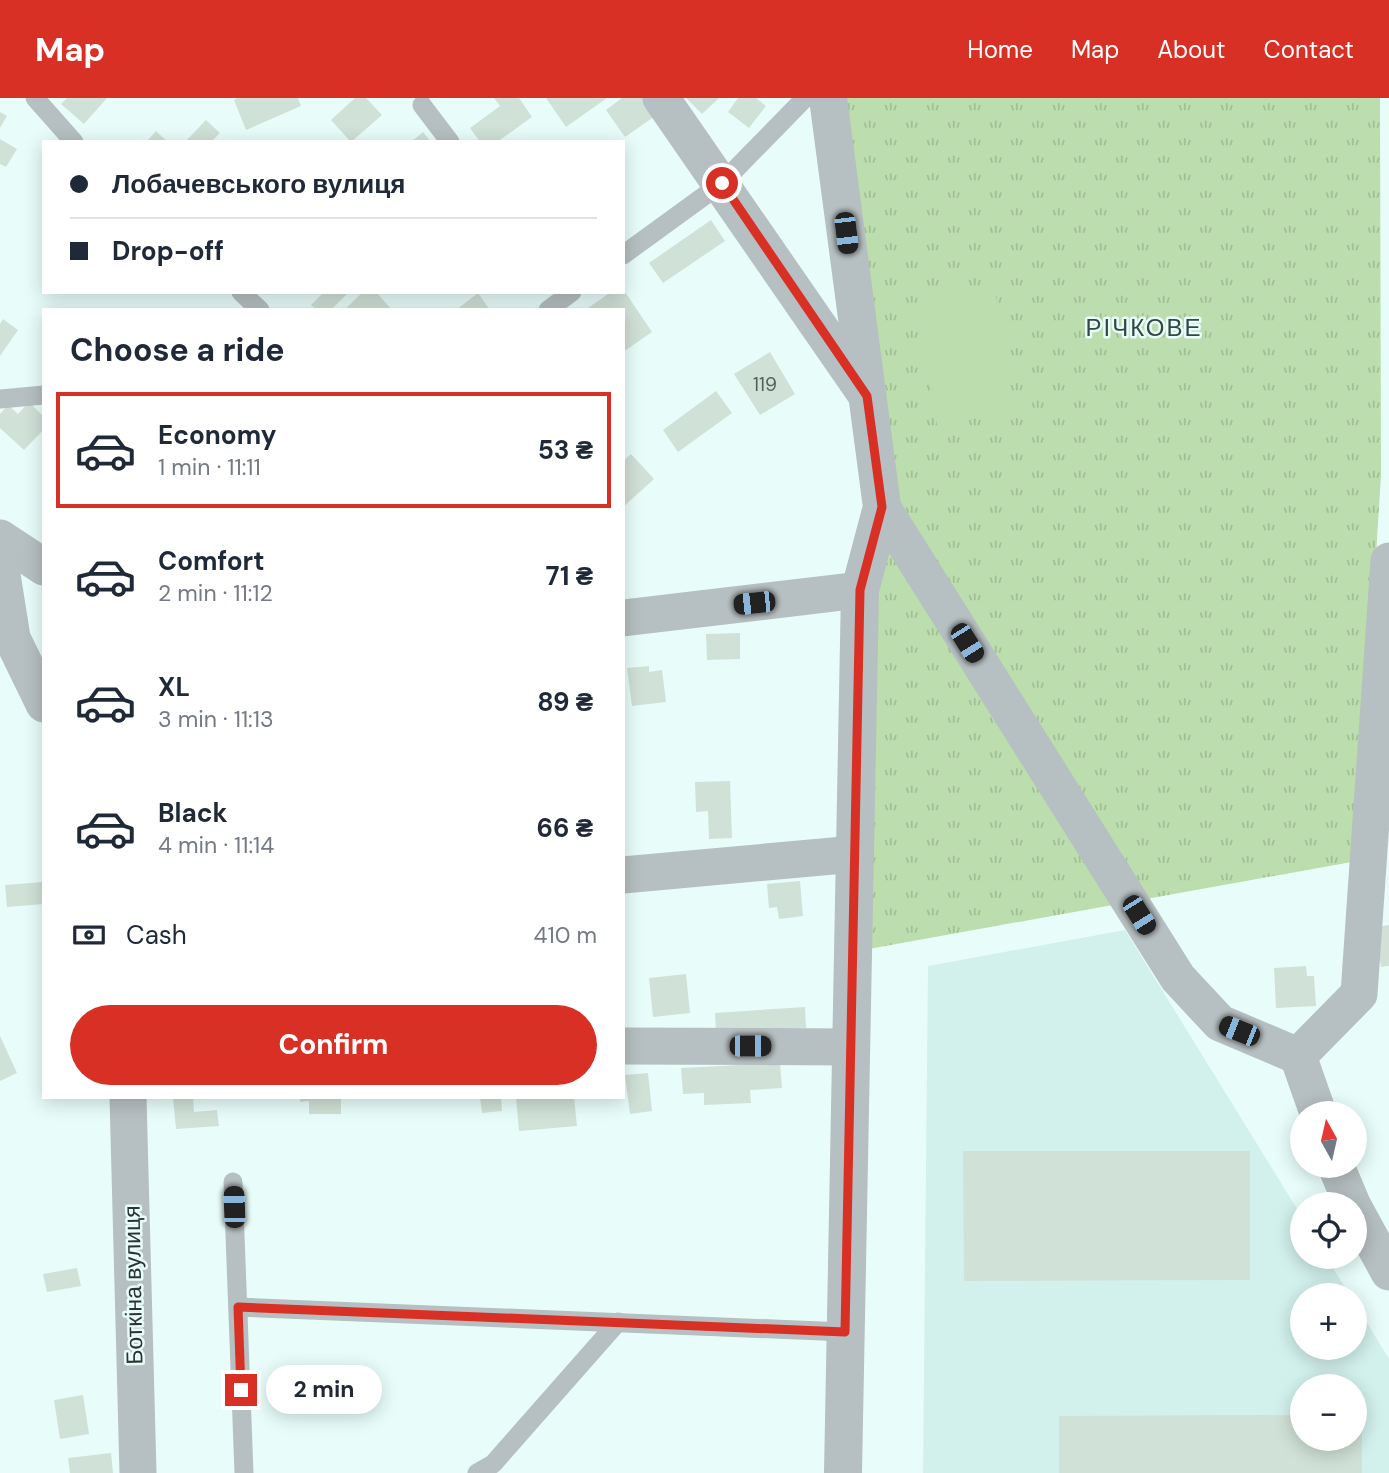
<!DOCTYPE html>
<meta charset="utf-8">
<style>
:root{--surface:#fff;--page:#f2f2f3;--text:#1f2937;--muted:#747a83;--line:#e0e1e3;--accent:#d93025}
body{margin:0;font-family:"DM Sans",sans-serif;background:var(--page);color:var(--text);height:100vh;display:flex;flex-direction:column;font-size:26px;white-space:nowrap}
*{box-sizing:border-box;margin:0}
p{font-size:23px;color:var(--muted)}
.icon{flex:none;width:38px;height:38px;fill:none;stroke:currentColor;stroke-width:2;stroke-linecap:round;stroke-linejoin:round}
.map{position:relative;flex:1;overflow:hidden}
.drawer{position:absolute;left:42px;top:210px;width:583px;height:791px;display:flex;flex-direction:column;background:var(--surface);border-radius:0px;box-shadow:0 4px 18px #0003}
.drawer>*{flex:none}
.banner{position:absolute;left:42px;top:42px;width:583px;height:154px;border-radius:0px;box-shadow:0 4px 18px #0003;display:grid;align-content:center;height:154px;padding:0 28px;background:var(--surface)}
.needle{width:46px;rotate:352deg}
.fabs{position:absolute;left:1290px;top:1003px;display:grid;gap:14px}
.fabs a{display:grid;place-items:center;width:77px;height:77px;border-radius:50%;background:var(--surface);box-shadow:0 4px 18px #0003;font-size:35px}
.end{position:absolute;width:32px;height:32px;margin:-16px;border:9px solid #d93025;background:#fff;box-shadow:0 0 0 4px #fff}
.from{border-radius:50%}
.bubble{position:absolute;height:49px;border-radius:24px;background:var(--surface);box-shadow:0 4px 18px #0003;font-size:23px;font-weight:700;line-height:49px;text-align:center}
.car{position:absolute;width:21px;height:42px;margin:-21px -10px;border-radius:9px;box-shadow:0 0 5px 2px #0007;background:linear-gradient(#222 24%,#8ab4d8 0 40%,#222 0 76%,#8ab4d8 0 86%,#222 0)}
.banner b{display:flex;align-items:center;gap:24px;height:66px;font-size:26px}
.banner b+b{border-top:2px solid var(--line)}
.banner i{width:18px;height:18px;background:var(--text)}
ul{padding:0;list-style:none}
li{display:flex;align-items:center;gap:21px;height:116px;margin:0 14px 10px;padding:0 14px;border:4px solid transparent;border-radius:0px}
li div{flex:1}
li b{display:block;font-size:26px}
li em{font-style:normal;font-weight:700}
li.current{border-color:var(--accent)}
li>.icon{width:63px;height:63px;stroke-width:1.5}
h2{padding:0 28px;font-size:32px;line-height:84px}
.pay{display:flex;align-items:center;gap:18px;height:77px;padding:0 28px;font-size:26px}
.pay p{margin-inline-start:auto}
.primary-button{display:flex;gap:14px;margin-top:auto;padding:14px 28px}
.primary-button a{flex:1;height:80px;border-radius:42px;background:var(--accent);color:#fff;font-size:28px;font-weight:700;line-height:80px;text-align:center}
header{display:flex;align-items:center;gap:42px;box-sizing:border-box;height:98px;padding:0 35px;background:var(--accent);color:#fff}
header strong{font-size:33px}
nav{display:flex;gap:38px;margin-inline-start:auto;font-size:24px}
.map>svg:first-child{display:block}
</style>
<header>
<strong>Map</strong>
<nav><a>Home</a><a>Map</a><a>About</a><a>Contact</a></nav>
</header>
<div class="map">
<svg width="1389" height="1375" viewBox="0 0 1389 1375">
<defs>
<pattern id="grass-tufts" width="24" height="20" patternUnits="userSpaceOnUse" patternTransform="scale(1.75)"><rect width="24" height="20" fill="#bcddad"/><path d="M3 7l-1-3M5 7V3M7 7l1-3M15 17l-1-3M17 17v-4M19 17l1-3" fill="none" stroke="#a2be95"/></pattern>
</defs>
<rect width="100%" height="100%" fill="#e8fdfa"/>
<!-- built -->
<path fill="#d2f0ec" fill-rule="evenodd" d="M1125 832 1302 1119V1158L1326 1159 1350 1197H1302V1250H1354L1355 1205 1389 1261V1375H923L928 868ZM1302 1288H1354V1340H1302Z"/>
<!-- grass -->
<polygon fill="url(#grass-tufts)" points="841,0 1380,0 1381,377 1357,763 863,852 870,496"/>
<!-- park -->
<polygon fill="#bcddad" points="994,186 1014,314 937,327 917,198"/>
<!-- building -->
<g fill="#d0e1d7">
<polygon points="67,0 107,0 84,26 61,6"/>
<polygon points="238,0 298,0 301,8 246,32 234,2"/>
<polygon points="355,0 366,0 382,17 351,44 331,22"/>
<polygon points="494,0 519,0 532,19 497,44 480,44 470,30 500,8"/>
<polygon points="546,0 607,0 566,29"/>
<polygon points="622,0 647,0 658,16 625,39 606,12"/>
<polygon points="686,0 719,0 702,16"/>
<polygon points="738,0 756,0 766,8 749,30 728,14"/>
<polygon points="0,14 7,18 0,30"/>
<polygon points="206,22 220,35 211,44 185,44"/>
<polygon points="156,33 168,44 146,44"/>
<polygon points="423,34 431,44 411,44"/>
<polygon points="0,41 17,51 6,69 0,66"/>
<polygon points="711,122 725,143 663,185 649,165"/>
<polygon points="324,194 349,194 331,212 316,212 311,207"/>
<polygon points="363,194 376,194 392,212 344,212"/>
<polygon points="611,194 625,194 652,234 623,254 623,212 585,212"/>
<polygon points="478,195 490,212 456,212"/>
<polygon points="3,221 18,232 0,258 0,226"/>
<polygon points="770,254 795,296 760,317 734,276"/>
<polygon points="716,293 732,315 678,354 663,332"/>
<polygon points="29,304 44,319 44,331 24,352 0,330 0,316 8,307 18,316"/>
<polygon points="631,356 654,381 623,409 623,363"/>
<polygon points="740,535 740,561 707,562 706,536"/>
<polygon points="649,568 649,574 662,572 666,604 632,608 627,570"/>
<polygon points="730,683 732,740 709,741 708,713 696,714 695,684"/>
<polygon points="800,783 803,818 779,821 777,809 769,810 767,786"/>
<polygon points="43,784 44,806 7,809 5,787"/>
<polygon points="1389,827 1389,868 1381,869 1375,829"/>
<polygon points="1306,868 1307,878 1314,878 1316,908 1276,910 1274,870"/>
<polygon points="686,876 690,915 653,919 649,880"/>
<polygon points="805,909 806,930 716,935 715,915"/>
<polygon points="0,938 17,975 0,983"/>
<polygon points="780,965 782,990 750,992 751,1005 704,1007 704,995 683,996 681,970"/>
<polygon points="648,975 652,1013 630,1016 625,977"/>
<polygon points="173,999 193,999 194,1014 217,1012 219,1028 176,1031"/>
<polygon points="300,999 341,999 341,1016 309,1016 309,1003 300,1004"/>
<polygon points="480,999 501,999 502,1013 482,1015"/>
<polygon points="516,999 574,999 577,1028 519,1033"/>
<polygon points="963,1053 1250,1053 1250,1182 964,1183"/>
<polygon points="77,1170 81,1188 47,1194 43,1176"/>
<polygon points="83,1297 89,1336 60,1341 54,1302"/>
<polygon points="1354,1316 1362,1316 1362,1375 1059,1375 1059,1318 1302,1317 1302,1340 1354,1340"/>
<polygon points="111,1355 113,1375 70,1375 68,1360"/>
</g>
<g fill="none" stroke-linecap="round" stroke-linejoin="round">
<!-- service -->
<g stroke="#b6bfc1" stroke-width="19">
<polyline points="35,0 74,44"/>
<polyline points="422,7 450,44"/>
<polyline points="623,157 722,85 805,0"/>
<polyline points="241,194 260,212"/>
<polyline points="548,212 572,194"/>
<polyline points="0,301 44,297"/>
<polyline points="233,1084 244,1375"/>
<polyline points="238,1209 845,1234"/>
<polyline points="477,1375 493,1366 618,1224"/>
</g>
<!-- minor -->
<g stroke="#b6bfc1" stroke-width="37">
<polyline points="661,0 867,298"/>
<polyline points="882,409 1178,880 1220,925 1298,958"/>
<polyline points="0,440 44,469"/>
<polyline points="0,464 12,540 44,606"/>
<polyline points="623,520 860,492"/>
<polyline points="623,777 855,756"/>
<polyline points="623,948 851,949"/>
<polyline points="1298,958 1359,896 1389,463"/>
<polyline points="1298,958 1318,1015"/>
<polyline points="128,999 138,1375"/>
<polyline points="1336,1068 1352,1106"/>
<polyline points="1354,1110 1389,1174"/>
</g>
<!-- tertiary -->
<polyline stroke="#b6bfc1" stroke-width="38" points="828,0 882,409 860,492 843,1375"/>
</g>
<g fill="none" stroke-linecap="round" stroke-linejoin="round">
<!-- route -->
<polyline stroke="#d93025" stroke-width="9" points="241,1292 238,1209 845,1234 860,492 882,409 867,298 722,85"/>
</g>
<g text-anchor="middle" stroke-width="5" stroke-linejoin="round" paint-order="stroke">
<!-- number labels -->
<g font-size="19" fill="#555f5c">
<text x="765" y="293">119</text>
</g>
<!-- street labels -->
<g font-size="23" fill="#2c3433" stroke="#e8fdfa">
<text transform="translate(133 1187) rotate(-91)" y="8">Боткіна вулиця</text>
</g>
<!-- neighbourhood labels -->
<g font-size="24" letter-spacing="2" fill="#354745" stroke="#e8fdfa">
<text x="1144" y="238">РІЧКОВЕ</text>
</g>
</g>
</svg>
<div class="fabs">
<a><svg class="needle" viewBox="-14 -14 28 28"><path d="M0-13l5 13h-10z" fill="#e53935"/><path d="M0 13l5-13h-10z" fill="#747a83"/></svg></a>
<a><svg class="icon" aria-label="locate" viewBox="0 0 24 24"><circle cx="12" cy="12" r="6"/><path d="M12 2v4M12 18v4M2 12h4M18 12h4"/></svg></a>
<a>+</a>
<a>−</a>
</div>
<i class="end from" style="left:722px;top:85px"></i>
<i class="end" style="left:241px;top:1292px"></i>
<div class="bubble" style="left:266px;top:1267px;width:116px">2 min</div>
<i class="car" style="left:846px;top:135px;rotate:173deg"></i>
<i class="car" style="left:754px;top:505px;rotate:264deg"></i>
<i class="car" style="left:967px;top:545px;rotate:148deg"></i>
<i class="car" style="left:1139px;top:817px;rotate:148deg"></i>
<i class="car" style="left:1239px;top:933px;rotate:292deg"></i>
<i class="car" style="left:750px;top:948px;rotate:90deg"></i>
<i class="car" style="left:234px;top:1109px;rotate:358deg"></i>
<div class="banner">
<b><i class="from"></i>Лобачевського вулиця</b>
<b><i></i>Drop-off</b>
</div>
<section class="drawer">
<h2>Choose a ride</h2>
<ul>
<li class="current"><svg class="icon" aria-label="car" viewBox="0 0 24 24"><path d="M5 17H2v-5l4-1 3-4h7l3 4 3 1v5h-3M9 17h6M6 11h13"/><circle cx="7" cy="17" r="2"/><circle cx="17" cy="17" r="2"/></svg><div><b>Economy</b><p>1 min · 11:11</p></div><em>53 ₴</em></li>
<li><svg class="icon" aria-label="car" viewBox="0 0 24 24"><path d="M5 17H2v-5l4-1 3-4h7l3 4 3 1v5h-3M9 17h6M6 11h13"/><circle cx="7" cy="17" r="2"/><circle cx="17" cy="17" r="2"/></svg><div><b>Comfort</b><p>2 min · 11:12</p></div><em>71 ₴</em></li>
<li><svg class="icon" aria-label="car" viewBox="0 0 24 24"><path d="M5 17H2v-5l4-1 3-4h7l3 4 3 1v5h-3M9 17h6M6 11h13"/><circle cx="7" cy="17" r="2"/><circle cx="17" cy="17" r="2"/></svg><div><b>XL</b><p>3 min · 11:13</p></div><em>89 ₴</em></li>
<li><svg class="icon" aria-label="car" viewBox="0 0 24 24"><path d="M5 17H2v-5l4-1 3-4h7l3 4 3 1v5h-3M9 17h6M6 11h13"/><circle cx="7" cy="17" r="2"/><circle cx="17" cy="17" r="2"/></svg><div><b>Black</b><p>4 min · 11:14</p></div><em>66 ₴</em></li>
</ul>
<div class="pay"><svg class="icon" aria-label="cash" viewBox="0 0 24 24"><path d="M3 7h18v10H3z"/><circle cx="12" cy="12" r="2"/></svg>Cash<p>410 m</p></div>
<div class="primary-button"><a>Confirm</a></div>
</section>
</div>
